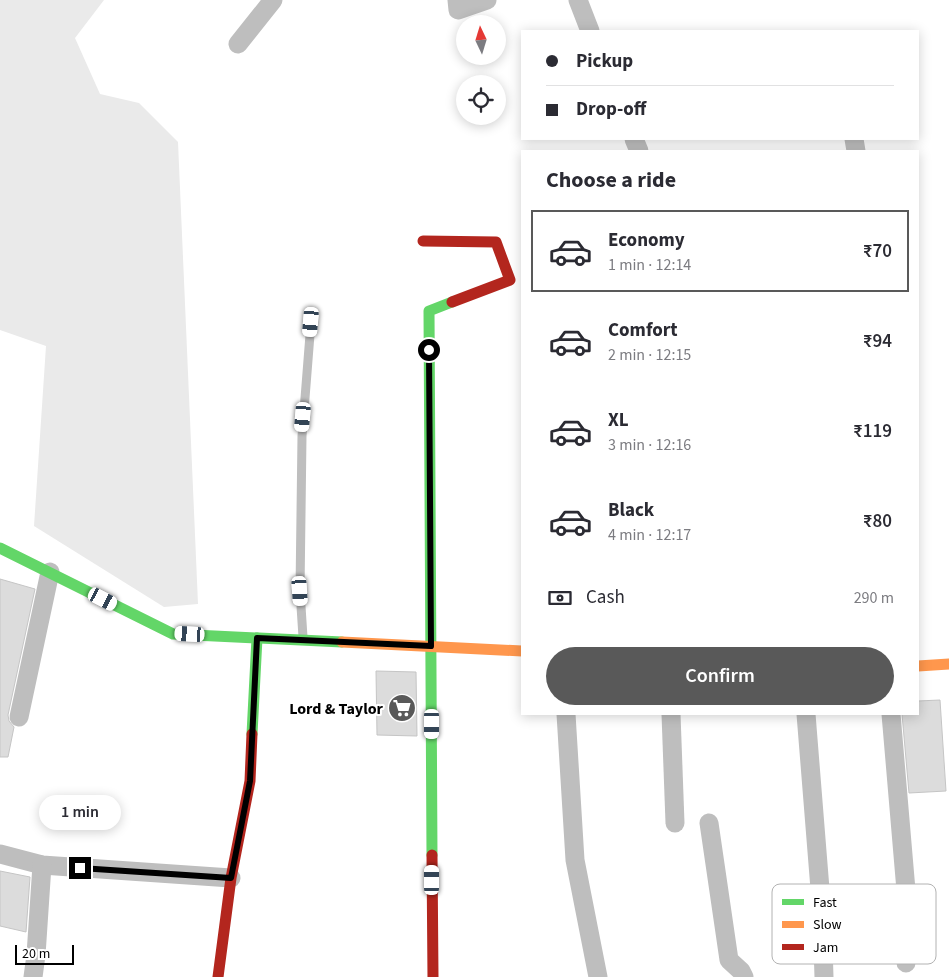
<!DOCTYPE html>
<meta charset="utf-8">
<style>
:root{--surface:#fff;--page:#f2f2f3;--text:#2b2b33;--muted:#7c7c81;--line:#e1e1e2;--accent:#595959}
body{margin:0;font-family:"Source Sans 3",sans-serif;background:var(--page);color:var(--text);height:100vh;display:flex;flex-direction:column;font-size:19px;white-space:nowrap}
*{box-sizing:border-box;margin:0}
p{font-size:16px;color:var(--muted)}
.icon{flex:none;width:28px;height:28px;fill:none;stroke:currentColor;stroke-width:2;stroke-linecap:round;stroke-linejoin:round}
.map{position:relative;flex:1;overflow:hidden}
.drawer{position:absolute;left:521px;top:150px;width:398px;height:565px;display:flex;flex-direction:column;background:var(--surface);border-radius:0px;box-shadow:0 2px 12px #0003}
.drawer>*{flex:none}
.guide{position:absolute;left:521px;top:30px;width:398px;height:110px;border-radius:0px;box-shadow:0 2px 12px #0003;display:grid;align-content:center;height:110px;padding:0 25px;background:var(--surface)}
.needle{width:32px;rotate:356deg}
.controls{position:absolute;left:456px;top:15px;display:grid;gap:10px}
.controls a{display:grid;place-items:center;width:50px;height:50px;border-radius:50%;background:var(--surface);box-shadow:0 2px 12px #0003;font-size:25px}
.scale{position:absolute;left:15px;bottom:12px;width:59px;box-sizing:border-box;padding-left:5px;border:2px solid #000;border-top:0;font-size:14px;line-height:18px;white-space:nowrap;color:#000;-webkit-text-stroke:4px #fff;paint-order:stroke}
.end{position:absolute;width:22px;height:22px;margin:-11px;border:6px solid #000;background:#fff;box-shadow:0 0 0 2px #fff}
.from{border-radius:50%}
.bubble{position:absolute;height:35px;border-radius:18px;background:var(--surface);box-shadow:0 2px 12px #0003;font-size:16px;font-weight:600;line-height:35px;text-align:center}
.car{position:absolute;width:15px;height:30px;margin:-15px -8px;border-radius:6px;box-shadow:0 0 4px 1px #0007;background:linear-gradient(#fff 24%,#345 0 40%,#fff 0 76%,#345 0 86%,#fff 0)}
.guide b{display:flex;align-items:center;gap:18px;height:48px;font-size:19px}
.guide b+b{border-top:1px solid var(--line)}
.guide i{width:12px;height:12px;background:var(--text)}
ul{padding:0;list-style:none}
li{display:flex;align-items:center;gap:15px;height:82px;margin:0 10px 8px;padding:0 15px;border:2px solid transparent;border-radius:0px}
li div{flex:1}
li b{display:block;font-size:19px}
li em{font-style:normal;font-weight:600}
li.selected{border-color:var(--accent)}
li>.icon{width:45px;height:45px;stroke-width:1.5}
h2{padding:0 25px;font-size:22px;line-height:60px}
.pay{display:flex;align-items:center;gap:12px;height:55px;padding:0 25px;font-size:19px}
.pay p{margin-inline-start:auto}
.action{display:flex;gap:10px;margin-top:auto;padding:10px 25px}
.action a{flex:1;height:58px;border-radius:30px;background:var(--accent);color:#fff;font-size:20px;font-weight:600;line-height:58px;text-align:center}
.map>svg:first-child{display:block}
</style>
<div class="map">
<svg width="949" height="977" viewBox="0 0 949 977">
<rect width="100%" height="100%" fill="#fff"/>
<!-- green -->
<polygon fill="#eaeaea" points="0,0 104,0 75,38 100,94 139,103 178,142 198,604 164,607 34,526 46,346 0,330"/>
<!-- building -->
<g fill="#dcdcdc" stroke="#c5c5c5">
<polygon points="0,579 35,589 8,715 9,721 14,727 8,757 0,757"/>
<polygon points="376,671 416,672 417,736 377,735"/>
<polygon points="940,700 946,791 909,793 902,714 918,714 918,701"/>
<polygon points="0,871 30,877 26,932 0,926"/>
</g>
<g fill="none" stroke-linecap="round" stroke-linejoin="round">
<!-- lane -->
<polyline stroke="#bebebe" stroke-width="9" points="303,637 300,591 302,436 311,322"/>
<!-- street -->
<g stroke="#bebebe" stroke-width="19">
<polyline points="457,0 458,10 487,0"/>
<polyline points="578,0 590,31"/>
<polyline points="238,44 273,0"/>
<polyline points="634,139 639,151"/>
<polyline points="854,139 856,151"/>
<polyline points="566,714 575,860 598,977"/>
<polyline points="671,714 675,823"/>
<polyline points="806,714 822,914 824,977"/>
<polyline points="891,714 907,902 906,963"/>
<polyline points="19,717 50,572"/>
<polyline points="709,823 729,960 741,971 744,977"/>
<polyline points="0,854 42,865 231,878"/>
<polyline points="33,977 36,955 42,865"/>
</g>
<!-- fast -->
<g stroke="#63d668" stroke-width="11">
<polyline points="0,548 173,634 342,642"/>
<polyline points="252,734 257,638"/>
<polyline points="432,855 429,311 452,302"/>
</g>
<!-- slow -->
<g stroke="#ff974d" stroke-width="11">
<polyline points="342,642 522,651"/>
<polyline points="918,666 949,664"/>
</g>
<!-- jam -->
<g stroke="#b3261e" stroke-width="11">
<polyline points="423,241 496,242 510,280 452,302"/>
<polyline points="432,855 433,977"/>
<polyline points="218,977 231,878 250,781 252,734"/>
</g>
</g>
<g fill="none" stroke-linecap="round" stroke-linejoin="round">
<!-- route -->
<polyline stroke="#000" stroke-width="6" points="80,868 231,878 250,781 257,638 431,646 429,350"/>
</g>
<!-- icons -->
<defs>
<g id="supermarket-disc" transform="scale(1.4375)"><circle r="9.5" fill="#595959" stroke="#fff"/><path d="M-6-5.5h2.5l.6 2H6L4.5 2H-2.5L-4.4-4H-6ZM-1.5 3.2a1.3 1.3 0 1 0 .1 0ZM3 3.2a1.3 1.3 0 1 0 .1 0Z" fill="#fff"/></g>
</defs>
<g fill-rule="evenodd">
<use href="#supermarket-disc" x="402" y="708"/>
</g>
<g text-anchor="middle" stroke-width="4" stroke-linejoin="round" paint-order="stroke">
<!-- poi labels -->
<g font-size="16" font-weight="bold" fill="#000" stroke="#fff" text-anchor="end">
<text x="383" y="714">Lord &amp; Taylor</text>
</g>
</g>
<!-- legend -->
<rect x="772" y="884" width="164" height="80" rx="8" fill="#fff" stroke="#b2b2b2" stroke-width="1"/>
<rect x="782" y="899" width="22" height="6" fill="#63d668"/>
<rect x="782" y="921" width="22" height="7" fill="#ff974d"/>
<rect x="782" y="944" width="22" height="6" fill="#b3261e"/>
<g font-size="14" fill="#000">
<text x="813" y="907">Fast</text>
<text x="813" y="929">Slow</text>
<text x="813" y="952">Jam</text>
</g>
</svg>
<div class="controls">
<a><svg class="needle" viewBox="-14 -14 28 28"><path d="M0-13l5 13h-10z" fill="#e53935"/><path d="M0 13l5-13h-10z" fill="#7c7c81"/></svg></a>
<a><svg class="icon" aria-label="locate" viewBox="0 0 24 24"><circle cx="12" cy="12" r="6"/><path d="M12 2v4M12 18v4M2 12h4M18 12h4"/></svg></a>
</div>
<div class="scale">20 m</div>
<i class="end from" style="left:429px;top:350px"></i>
<i class="end" style="left:80px;top:868px"></i>
<div class="bubble" style="left:39px;top:795px;width:82px">1 min</div>
<i class="car" style="left:311px;top:322px;rotate:185deg"></i>
<i class="car" style="left:303px;top:417px;rotate:185deg"></i>
<i class="car" style="left:300px;top:591px;rotate:176deg"></i>
<i class="car" style="left:103px;top:599px;rotate:117deg"></i>
<i class="car" style="left:190px;top:634px;rotate:273deg"></i>
<i class="car" style="left:432px;top:724px;rotate:180deg"></i>
<i class="car" style="left:432px;top:880px;rotate:0deg"></i>
<div class="guide">
<b><i class="from"></i>Pickup</b>
<b><i></i>Drop-off</b>
</div>
<section class="drawer">
<h2>Choose a ride</h2>
<ul>
<li class="selected"><svg class="icon" aria-label="car" viewBox="0 0 24 24"><path d="M5 17H2v-5l4-1 3-4h7l3 4 3 1v5h-3M9 17h6M6 11h13"/><circle cx="7" cy="17" r="2"/><circle cx="17" cy="17" r="2"/></svg><div><b>Economy</b><p>1 min · 12:14</p></div><em>₹70</em></li>
<li><svg class="icon" aria-label="car" viewBox="0 0 24 24"><path d="M5 17H2v-5l4-1 3-4h7l3 4 3 1v5h-3M9 17h6M6 11h13"/><circle cx="7" cy="17" r="2"/><circle cx="17" cy="17" r="2"/></svg><div><b>Comfort</b><p>2 min · 12:15</p></div><em>₹94</em></li>
<li><svg class="icon" aria-label="car" viewBox="0 0 24 24"><path d="M5 17H2v-5l4-1 3-4h7l3 4 3 1v5h-3M9 17h6M6 11h13"/><circle cx="7" cy="17" r="2"/><circle cx="17" cy="17" r="2"/></svg><div><b>XL</b><p>3 min · 12:16</p></div><em>₹119</em></li>
<li><svg class="icon" aria-label="car" viewBox="0 0 24 24"><path d="M5 17H2v-5l4-1 3-4h7l3 4 3 1v5h-3M9 17h6M6 11h13"/><circle cx="7" cy="17" r="2"/><circle cx="17" cy="17" r="2"/></svg><div><b>Black</b><p>4 min · 12:17</p></div><em>₹80</em></li>
</ul>
<div class="pay"><svg class="icon" aria-label="cash" viewBox="0 0 24 24"><path d="M3 7h18v10H3z"/><circle cx="12" cy="12" r="2"/></svg>Cash<p>290 m</p></div>
<div class="action"><a>Confirm</a></div>
</section>
</div>
